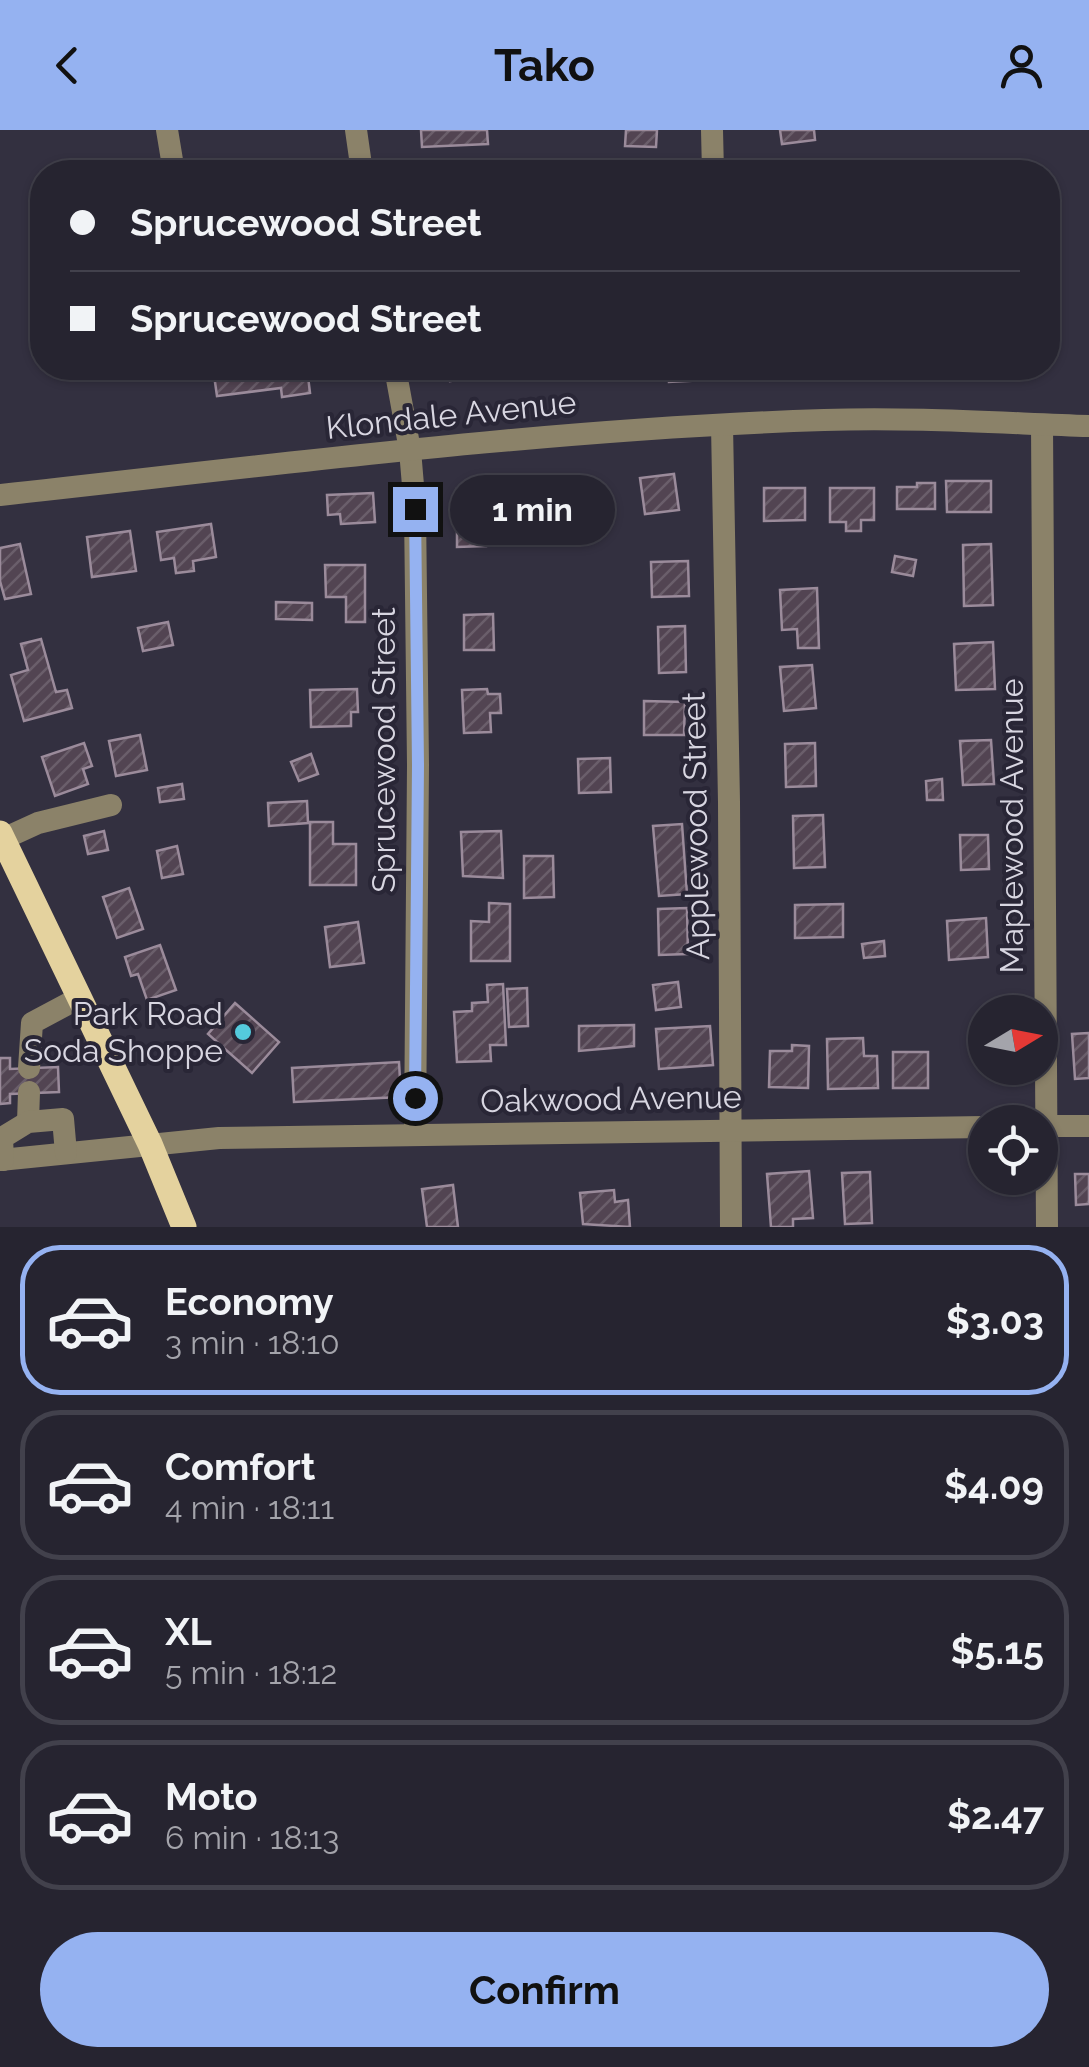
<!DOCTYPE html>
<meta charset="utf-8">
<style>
:root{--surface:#262430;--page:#2e2c38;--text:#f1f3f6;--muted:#a4a4ab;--line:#42414c;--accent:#95b2f1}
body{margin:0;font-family:Raleway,sans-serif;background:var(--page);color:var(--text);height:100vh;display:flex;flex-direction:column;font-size:38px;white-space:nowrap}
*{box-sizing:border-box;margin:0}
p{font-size:32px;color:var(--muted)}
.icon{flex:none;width:55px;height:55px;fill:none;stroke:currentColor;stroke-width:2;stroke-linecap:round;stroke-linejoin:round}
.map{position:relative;height:1097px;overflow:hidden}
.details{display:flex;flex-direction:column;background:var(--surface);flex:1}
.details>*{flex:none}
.guide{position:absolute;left:30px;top:30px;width:1030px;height:220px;border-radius:40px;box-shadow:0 2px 8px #0004,0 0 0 2px var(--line);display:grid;align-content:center;height:220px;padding:0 40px;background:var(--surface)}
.needle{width:65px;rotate:80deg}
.tools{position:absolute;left:968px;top:865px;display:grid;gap:20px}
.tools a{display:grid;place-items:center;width:90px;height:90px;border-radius:50%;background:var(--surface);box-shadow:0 2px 8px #0004,0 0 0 2px var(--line);font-size:50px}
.end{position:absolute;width:45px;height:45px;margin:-22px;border:12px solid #95b2f1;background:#111;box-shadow:0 0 0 5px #111}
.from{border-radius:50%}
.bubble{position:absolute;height:70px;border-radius:35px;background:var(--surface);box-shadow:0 2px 8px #0004,0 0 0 2px var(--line);font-size:32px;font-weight:700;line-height:70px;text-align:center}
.guide b{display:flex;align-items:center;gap:35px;height:95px;font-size:38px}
.guide b+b{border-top:2px solid var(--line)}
.guide i{width:25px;height:25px;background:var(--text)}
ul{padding:18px 0 0;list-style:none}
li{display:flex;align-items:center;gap:30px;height:150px;margin:0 20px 15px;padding:0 20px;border:5px solid var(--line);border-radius:40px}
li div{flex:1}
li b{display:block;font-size:38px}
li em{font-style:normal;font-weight:700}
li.current{border-color:var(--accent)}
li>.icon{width:90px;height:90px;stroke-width:1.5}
.cta{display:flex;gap:20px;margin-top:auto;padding:20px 40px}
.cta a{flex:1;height:115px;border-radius:60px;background:var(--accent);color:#111;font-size:40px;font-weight:700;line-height:115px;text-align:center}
header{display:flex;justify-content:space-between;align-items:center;height:130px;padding:0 40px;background:var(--accent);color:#111;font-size:45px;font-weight:700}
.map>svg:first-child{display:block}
</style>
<header><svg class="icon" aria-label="back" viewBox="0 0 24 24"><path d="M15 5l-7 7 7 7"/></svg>Tako<svg class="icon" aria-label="person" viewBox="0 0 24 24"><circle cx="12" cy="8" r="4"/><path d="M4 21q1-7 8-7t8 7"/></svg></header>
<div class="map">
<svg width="1089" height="1097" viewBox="0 0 1089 1097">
<defs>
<pattern id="building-hatch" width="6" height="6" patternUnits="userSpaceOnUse" patternTransform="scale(2.5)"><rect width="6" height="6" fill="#524452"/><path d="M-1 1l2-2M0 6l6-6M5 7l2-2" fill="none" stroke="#6a5e6b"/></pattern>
</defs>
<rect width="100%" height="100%" fill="#333040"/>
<!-- building -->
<g fill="url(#building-hatch)" stroke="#9b8b9b" stroke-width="2.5">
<polygon points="421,0 487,0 488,14 422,17"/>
<polygon points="626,0 657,0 656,17 625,16"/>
<polygon points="780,0 814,0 815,10 782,14"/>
<polygon points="213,238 307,238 310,263 282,267 281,258 217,266"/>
<polygon points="448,238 491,238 492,245 450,251"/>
<polygon points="669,238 705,238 706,250 669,252"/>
<polygon points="674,344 679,380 645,384 640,348"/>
<polygon points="946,351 991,351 991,382 947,382"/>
<polygon points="917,353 935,353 935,379 897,379 897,357 917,357"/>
<polygon points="764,358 805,358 805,390 764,391"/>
<polygon points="830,358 874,358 874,390 861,390 861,401 846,401 846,392 830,392"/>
<polygon points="457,359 486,359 486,416 457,417"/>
<polygon points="373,363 375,392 341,394 340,384 328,385 327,365"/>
<polygon points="211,394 216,427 193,431 194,441 176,443 174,428 161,430 157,402"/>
<polygon points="130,401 136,441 92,447 87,407"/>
<polygon points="20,414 31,464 5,469 0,451 0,418"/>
<polygon points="991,414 993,475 964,476 963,415"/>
<polygon points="895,426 916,430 913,446 892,442"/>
<polygon points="688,431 689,466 652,467 651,432"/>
<polygon points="325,435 365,435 365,492 346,492 346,467 326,467"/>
<polygon points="817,458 819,518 798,518 797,499 782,500 780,460"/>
<polygon points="276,472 312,473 312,490 276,489"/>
<polygon points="493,484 494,520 464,520 464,485"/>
<polygon points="168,492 173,515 143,521 138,498"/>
<polygon points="685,496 686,542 659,543 658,497"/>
<polygon points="41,509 56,562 67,560 72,578 24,591 11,545 28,540 21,514"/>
<polygon points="993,512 995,559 956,560 954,514"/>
<polygon points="812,535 816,578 784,581 780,537"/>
<polygon points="357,559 358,582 351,582 351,596 311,597 310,560"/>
<polygon points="487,559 488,564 500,564 501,583 490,583 491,602 464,603 462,560"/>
<polygon points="644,571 685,572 684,605 644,605"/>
<polygon points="140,605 147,640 116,646 109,611"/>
<polygon points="991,610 994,654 963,655 960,611"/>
<polygon points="84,613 92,636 83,639 88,654 55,666 42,627"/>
<polygon points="815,613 816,656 786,657 785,614"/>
<polygon points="311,624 318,644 299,651 291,632"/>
<polygon points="610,628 611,662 579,663 578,629"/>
<polygon points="942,649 943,670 927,670 926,651"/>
<polygon points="182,654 184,669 160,672 158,658"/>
<polygon points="307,671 308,693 269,696 268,673"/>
<polygon points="823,685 825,737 794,738 793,686"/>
<polygon points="310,692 333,692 333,714 356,714 356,755 310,755"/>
<polygon points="682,694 687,764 659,766 653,696"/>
<polygon points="104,701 108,720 88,724 84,706"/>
<polygon points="501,701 503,748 463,746 461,702"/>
<polygon points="960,705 988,705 989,739 961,740"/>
<polygon points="177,716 183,744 162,748 157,721"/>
<polygon points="524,726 553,726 554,767 524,768"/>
<polygon points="129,758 143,799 117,808 103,767"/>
<polygon points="489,773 510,774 510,831 471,831 471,791 489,792"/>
<polygon points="843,774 843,807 795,808 795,775"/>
<polygon points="687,778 688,824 659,825 658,779"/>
<polygon points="986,788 988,827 949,830 947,791"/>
<polygon points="358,792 364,833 330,837 325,797"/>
<polygon points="884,811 885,826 864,828 862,814"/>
<polygon points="160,815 176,860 147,870 138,844 131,846 125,827"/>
<polygon points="678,852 681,877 656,880 653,855"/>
<polygon points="503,854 506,915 490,915 491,931 457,932 454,882 472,881 472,873 488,872 487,855"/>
<polygon points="527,858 528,896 509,897 507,859"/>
<polygon points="235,873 279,912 252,943 208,904"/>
<polygon points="634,895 634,916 579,921 579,896"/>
<polygon points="710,896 713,935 659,939 656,899"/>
<polygon points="1089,903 1089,948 1075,949 1072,904"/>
<polygon points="863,908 864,926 877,926 878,958 828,959 827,909"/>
<polygon points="792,915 809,916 808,958 769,957 770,921 792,921"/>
<rect x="893" y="922" width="35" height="36"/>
<polygon points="0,928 10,928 10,939 58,937 59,962 10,964 10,973 0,974"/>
<polygon points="399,932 401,967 294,972 292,938"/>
<polygon points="809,1041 813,1088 793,1089 793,1097 771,1097 767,1044"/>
<polygon points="870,1042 872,1093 845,1094 842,1043"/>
<polygon points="1075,1044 1089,1044 1089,1074 1076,1075"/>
<polygon points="453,1055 458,1097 427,1097 422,1059"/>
<polygon points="614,1060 615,1072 628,1070 630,1097 583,1094 580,1063"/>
</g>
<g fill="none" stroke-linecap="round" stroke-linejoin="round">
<!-- minor -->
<g stroke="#8b8269" stroke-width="22">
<polyline points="167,0 174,42"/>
<polyline points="356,0 362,42"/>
<polyline points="712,0 713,42"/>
<polyline points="395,238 410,320 415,379 418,635 415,1004"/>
<polyline points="722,295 729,672 731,1097"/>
<polyline points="1042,295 1047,1097"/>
<path d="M0 365C274 335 548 299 824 290 911 287 1001 293 1089 296"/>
<polyline points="3,709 38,693 111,675"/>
<polyline points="29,938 32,893 77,869"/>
<polyline points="28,992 29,962"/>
<polyline points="1040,996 1089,996"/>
<polyline points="0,1030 219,1008 985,997"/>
<polyline points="3,1030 2,1008 28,992 63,989 66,1023"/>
</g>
<!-- major -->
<polyline stroke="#e4d29e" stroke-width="25" points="0,703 150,1014 184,1097"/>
</g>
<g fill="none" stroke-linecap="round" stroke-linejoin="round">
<!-- route -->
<polyline stroke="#95b2f1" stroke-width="12" points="415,379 418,635 415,968"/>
</g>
<!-- markers -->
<circle fill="#54cadd" stroke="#292636" stroke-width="4" cx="243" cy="902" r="10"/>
<g text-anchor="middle" stroke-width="8" stroke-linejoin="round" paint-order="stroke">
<!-- street labels -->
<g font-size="32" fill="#d8d6e1" stroke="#292636">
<text transform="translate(451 285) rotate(-6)" y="11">Klondale Avenue</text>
<text transform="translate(384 620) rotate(-90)" y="11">Sprucewood Street</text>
<text transform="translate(696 696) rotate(-91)" y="11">Applewood Street</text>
<text transform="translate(1012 696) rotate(-90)" y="11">Maplewood Avenue</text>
<text transform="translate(611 969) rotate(-1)" y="11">Oakwood Avenue</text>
</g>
<!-- poi labels -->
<g font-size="32" fill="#d8d6e1" stroke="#292636" text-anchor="end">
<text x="223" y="895">Park Road<tspan x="223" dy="37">Soda Shoppe</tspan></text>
</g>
</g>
</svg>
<div class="tools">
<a><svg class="needle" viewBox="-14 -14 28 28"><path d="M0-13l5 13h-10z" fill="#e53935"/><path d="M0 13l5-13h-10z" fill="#a4a4ab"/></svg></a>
<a><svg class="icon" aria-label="locate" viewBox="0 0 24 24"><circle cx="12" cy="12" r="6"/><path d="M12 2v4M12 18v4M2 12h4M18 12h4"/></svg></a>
</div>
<i class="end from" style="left:415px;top:968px"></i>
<i class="end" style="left:415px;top:379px"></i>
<div class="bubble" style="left:450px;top:345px;width:165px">1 min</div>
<div class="guide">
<b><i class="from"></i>Sprucewood Street</b>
<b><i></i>Sprucewood Street</b>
</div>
</div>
<section class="details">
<ul>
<li class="current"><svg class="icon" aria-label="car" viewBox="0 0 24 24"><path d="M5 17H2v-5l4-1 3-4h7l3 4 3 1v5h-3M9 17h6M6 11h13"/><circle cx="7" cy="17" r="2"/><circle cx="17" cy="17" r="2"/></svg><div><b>Economy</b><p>3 min · 18:10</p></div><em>$3.03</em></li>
<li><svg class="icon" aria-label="car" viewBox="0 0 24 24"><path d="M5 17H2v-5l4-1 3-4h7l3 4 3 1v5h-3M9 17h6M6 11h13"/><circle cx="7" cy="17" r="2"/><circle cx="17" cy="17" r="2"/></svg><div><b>Comfort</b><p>4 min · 18:11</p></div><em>$4.09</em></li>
<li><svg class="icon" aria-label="car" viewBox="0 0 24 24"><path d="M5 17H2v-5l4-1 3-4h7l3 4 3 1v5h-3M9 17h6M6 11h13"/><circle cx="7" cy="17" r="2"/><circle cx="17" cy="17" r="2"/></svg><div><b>XL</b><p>5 min · 18:12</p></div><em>$5.15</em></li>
<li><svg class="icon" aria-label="car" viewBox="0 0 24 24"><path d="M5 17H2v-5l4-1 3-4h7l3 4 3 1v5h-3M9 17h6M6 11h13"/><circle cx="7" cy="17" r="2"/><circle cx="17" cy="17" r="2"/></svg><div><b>Moto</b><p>6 min · 18:13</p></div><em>$2.47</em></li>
</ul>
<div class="cta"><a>Confirm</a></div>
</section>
